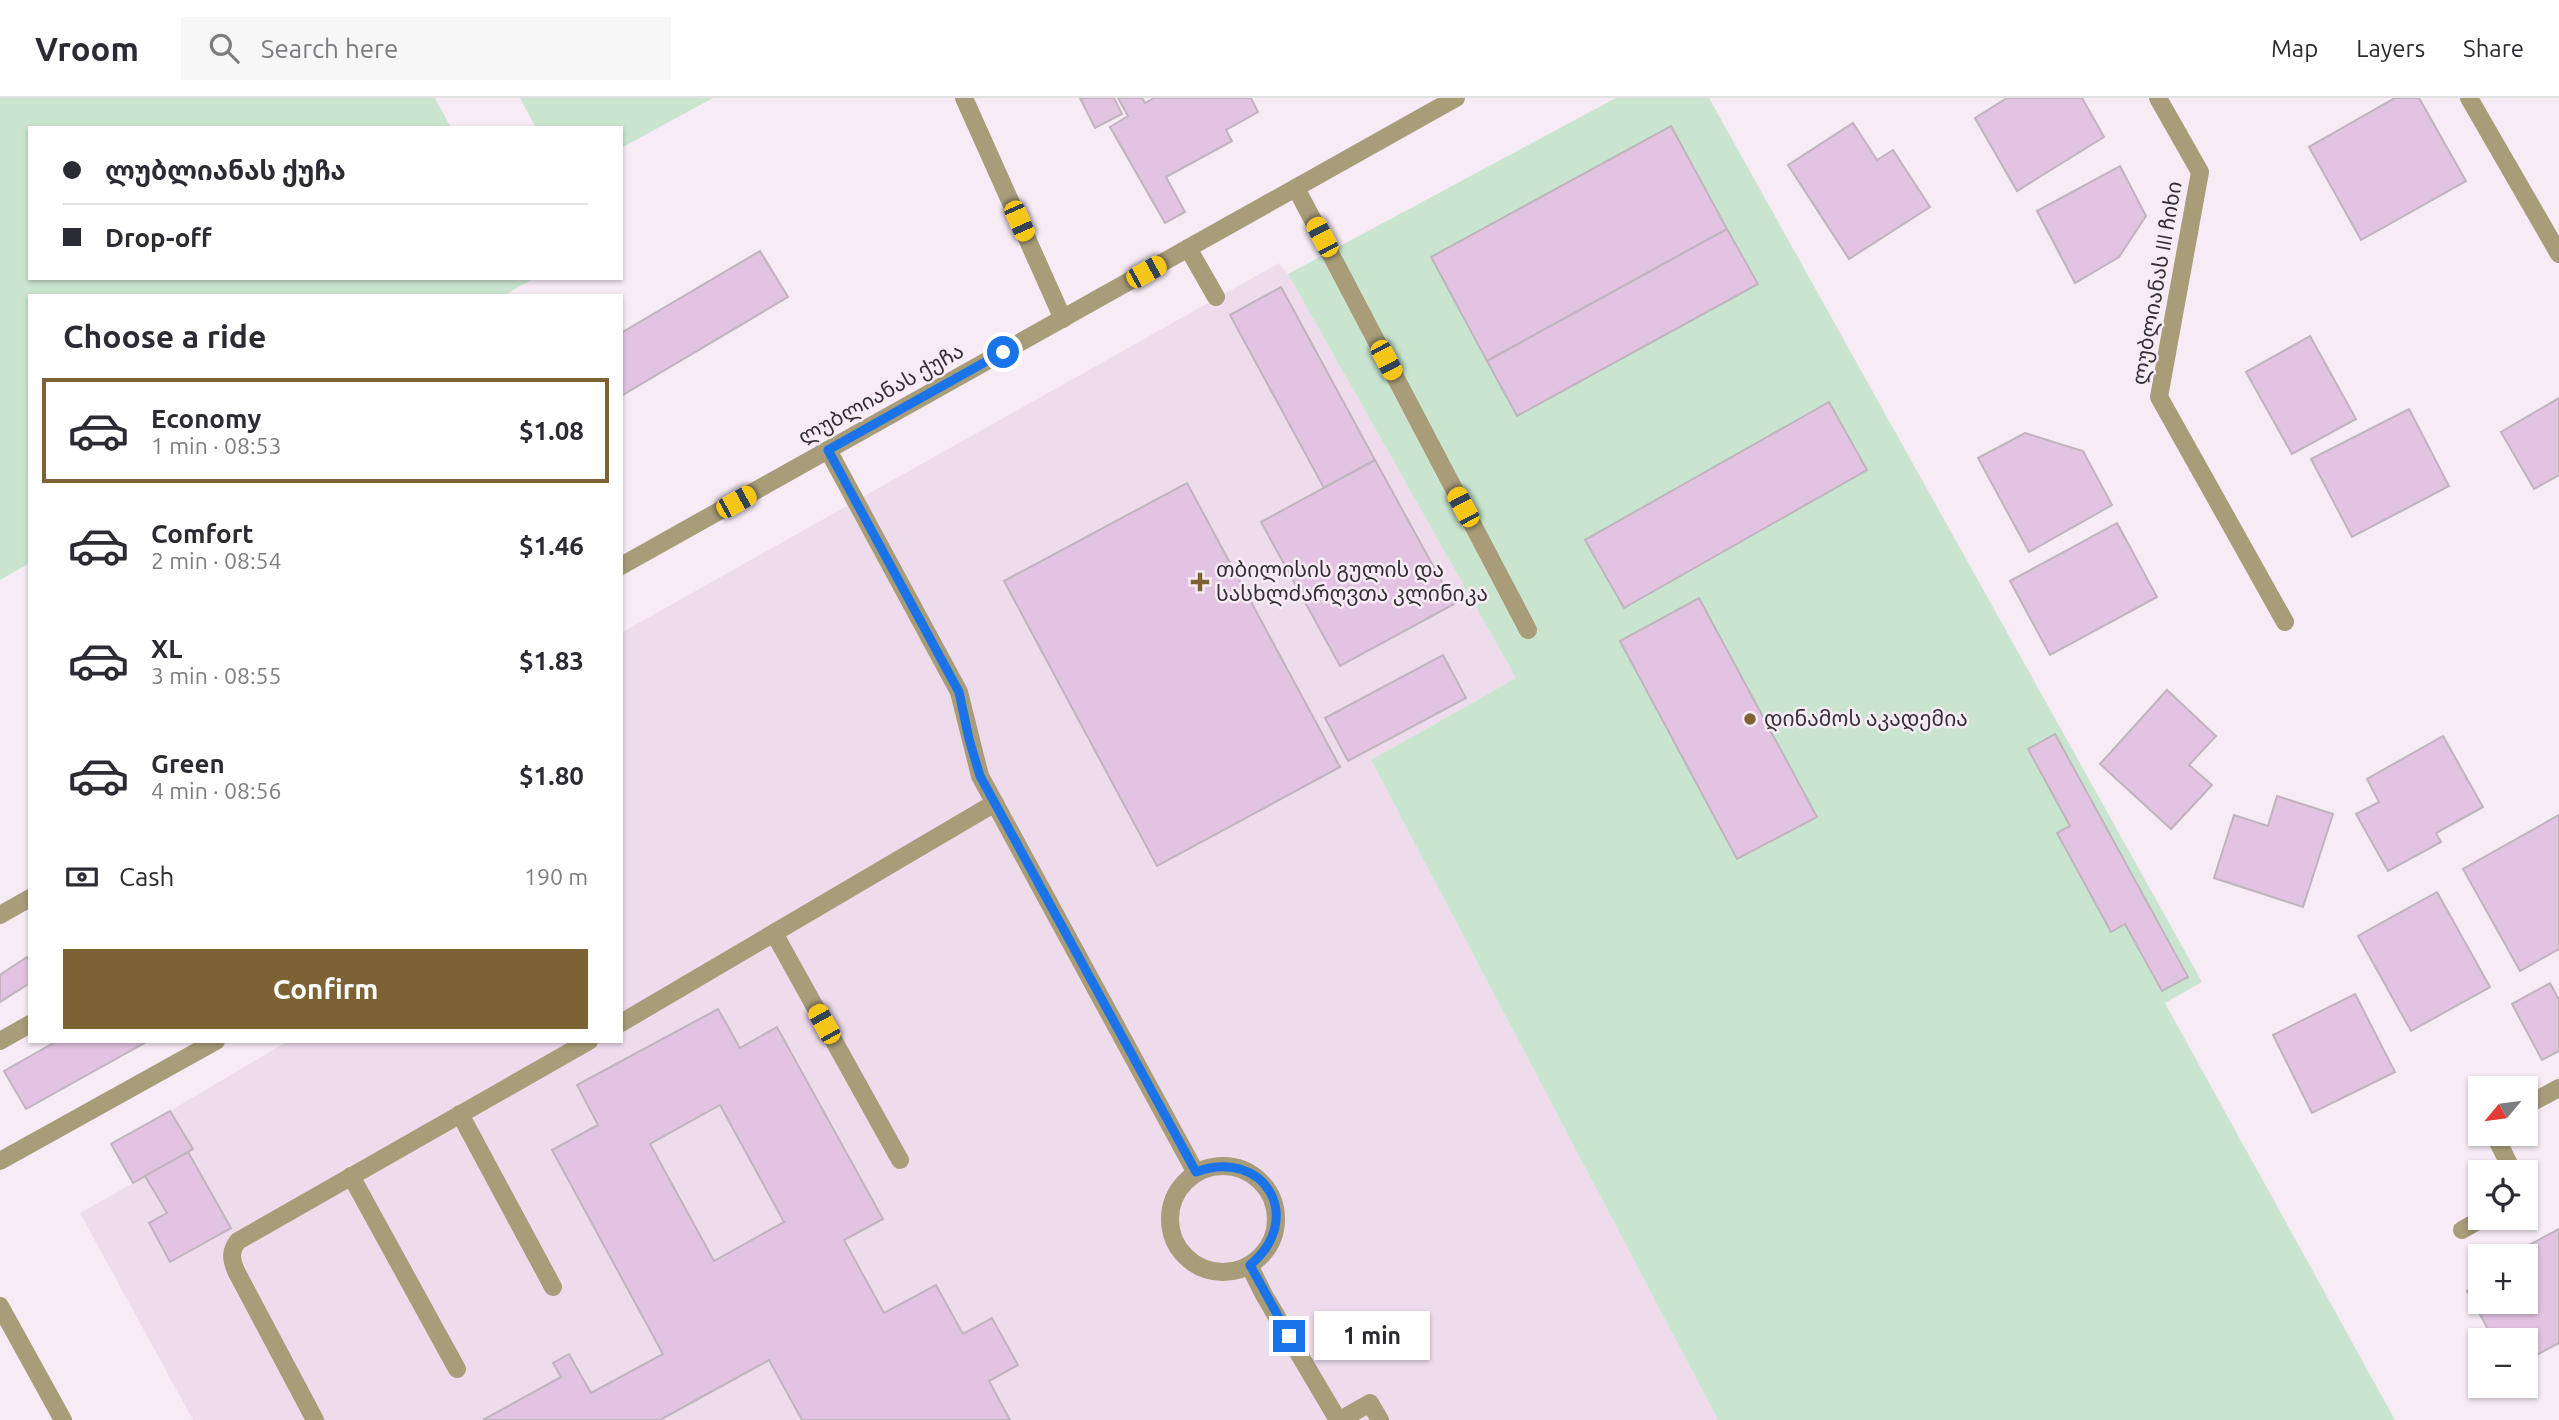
<!DOCTYPE html>
<meta charset="utf-8">
<style>
:root{--surface:#fff;--page:#f7f7f7;--text:#2b2b33;--muted:#7c7c81;--line:#e1e1e2;--accent:#7d6234}
body{margin:0;font-family:Ubuntu,"Noto Sans Georgian",sans-serif;background:var(--page);color:var(--text);height:100vh;display:flex;flex-direction:column;font-size:26px;white-space:nowrap}
*{box-sizing:border-box;margin:0}
p{font-size:23px;color:var(--muted)}
.icon{flex:none;width:38px;height:38px;fill:none;stroke:currentColor;stroke-width:2;stroke-linecap:round;stroke-linejoin:round}
.map{position:relative;flex:1;overflow:hidden}
.details{position:absolute;left:28px;top:196px;width:595px;height:749px;display:flex;flex-direction:column;background:var(--surface);border-radius:0px;box-shadow:0 2px 5px #0004}
.details>*{flex:none}
.hud{position:absolute;left:28px;top:28px;width:595px;height:154px;border-radius:0px;box-shadow:0 2px 5px #0004;display:grid;align-content:center;height:154px;padding:0 35px;background:var(--surface)}
.needle{width:46px;rotate:241deg}
.buttons{position:absolute;left:2468px;top:978px;display:grid;gap:14px}
.buttons a{display:grid;place-items:center;width:70px;height:70px;border-radius:0px;background:var(--surface);box-shadow:0 2px 5px #0004;font-size:35px}
.end{position:absolute;width:32px;height:32px;margin:-16px;border:9px solid #1a73e8;background:#fff;box-shadow:0 0 0 4px #fff}
.from{border-radius:50%}
.bubble{position:absolute;height:49px;border-radius:0px;background:var(--surface);box-shadow:0 2px 5px #0004;font-size:23px;font-weight:600;line-height:49px;text-align:center}
.car{position:absolute;width:21px;height:42px;margin:-21px -10px;border-radius:9px;box-shadow:0 0 5px 2px #0007;background:linear-gradient(#f5c518 24%,#345 0 40%,#f5c518 0 76%,#345 0 86%,#f5c518 0)}
.hud b{display:flex;align-items:center;gap:24px;height:66px;font-size:26px}
.hud b+b{border-top:2px solid var(--line)}
.hud i{width:18px;height:18px;background:var(--text)}
ul{padding:0;list-style:none}
li{display:flex;align-items:center;gap:21px;height:105px;margin:0 14px 10px;padding:0 21px;border:4px solid transparent;border-radius:0px}
li div{flex:1}
li b{display:block;font-size:26px}
li em{font-style:normal;font-weight:600}
li.current{border-color:var(--accent)}
li>.icon{width:63px;height:63px;stroke-width:1.5}
h2{padding:0 35px;font-size:32px;line-height:84px}
.pay{display:flex;align-items:center;gap:18px;height:77px;padding:0 35px;font-size:26px}
.pay p{margin-inline-start:auto}
.primary-button{display:flex;gap:14px;margin-top:auto;padding:14px 35px}
.primary-button a{flex:1;height:80px;border-radius:0px;background:var(--accent);color:#fff;font-size:28px;font-weight:600;line-height:80px;text-align:center}
header{display:flex;align-items:center;gap:42px;box-sizing:border-box;height:98px;padding:0 35px;background:var(--surface);border-bottom:2px solid var(--line)}
header strong{font-size:33px}
nav{display:flex;gap:38px;margin-inline-start:auto;font-size:24px}
.search{width:490px;height:63px;background:var(--page);display:flex;align-items:center;gap:18px;box-sizing:border-box;padding:0 24px;border-radius:0px;color:var(--muted);font-size:26px}
.map>svg:first-child{display:block}
</style>
<header>
<strong>Vroom</strong>
<div class="search"><svg class="icon" aria-label="search" viewBox="0 0 24 24"><circle cx="10" cy="10" r="6"/><path d="M15 15l6 6"/></svg>Search here</div>
<nav><a>Map</a><a>Layers</a><a>Share</a></nav>
</header>
<div class="map">
<svg width="2559" height="1322" viewBox="0 0 2559 1322">
<rect width="100%" height="100%" fill="#f7ebf6"/>
<!-- built -->
<polygon fill="#eedced" points="1279,165 1288,176 1516,580 1371,662 1718,1322 193,1322 80,1115 192,1052 170,1013 288,943 621,943 621,535"/>
<!-- green -->
<g fill="#c9e5cf">
<polygon points="0,0 435,0 451,30 30,30 30,180 534,180 503,198 30,198 30,465 0,482"/>
<polygon points="520,0 713,0 621,50 621,30 536,30"/>
<polygon points="1616,0 1709,0 2202,884 2165,905 2395,1322 1718,1322 1371,662 1516,580 1288,176"/>
</g>
<!-- building -->
<g fill="#e2c3e1" stroke="#bfb4be" stroke-width="2" fill-rule="evenodd">
<polygon points="1080,0 1114,0 1122,16 1095,30"/>
<polygon points="1118,0 1142,0 1145,5 1154,0 1251,0 1258,14 1226,32 1232,43 1166,79 1185,114 1165,125 1110,29 1128,18"/>
<polygon points="2007,0 2082,0 2104,39 2017,93 1975,20"/>
<polygon points="2395,0 2419,0 2466,83 2361,142 2309,49"/>
<polygon points="1853,25 1877,62 1893,52 1930,109 1849,161 1788,67"/>
<polygon points="1671,28 1727,131 1487,263 1431,159"/>
<polygon points="2120,68 2146,118 2119,159 2075,185 2037,113"/>
<polygon points="1727,131 1758,186 1517,318 1487,263"/>
<polygon points="760,153 788,199 621,298 621,235"/>
<polygon points="1281,189 1375,362 1324,390 1230,217"/>
<polygon points="2310,238 2356,321 2292,356 2246,274"/>
<polygon points="2559,300 2559,377 2534,391 2501,334"/>
<polygon points="1829,304 1867,372 1624,510 1585,442"/>
<polygon points="2409,311 2449,388 2352,439 2311,361"/>
<polygon points="2025,335 2083,353 2112,407 2029,454 1978,360"/>
<polygon points="1375,362 1454,506 1340,568 1261,424"/>
<polygon points="1187,385 1340,669 1157,768 1004,483"/>
<polygon points="2117,425 2157,499 2050,557 2010,483"/>
<polygon points="1699,500 1817,719 1737,761 1620,543"/>
<polygon points="1443,557 1466,600 1348,663 1325,620"/>
<polygon points="2167,592 2216,638 2189,667 2212,687 2171,731 2100,666"/>
<polygon points="2055,636 2188,879 2162,893 2125,826 2111,834 2057,735 2070,728 2028,651"/>
<polygon points="2443,638 2483,709 2436,735 2441,744 2388,773 2356,716 2379,704 2367,681"/>
<polygon points="2277,698 2333,716 2303,809 2214,780 2234,717 2268,728"/>
<polygon points="2559,717 2559,851 2520,873 2463,771"/>
<polygon points="2437,794 2490,889 2411,933 2358,838"/>
<polygon points="27,859 30,864 30,885 0,904 0,877"/>
<polygon points="2550,885 2559,902 2559,953 2542,962 2512,906"/>
<polygon points="2355,896 2395,974 2312,1015 2273,937"/>
<path d="M718 911 740 950 777 929 883 1121 844 1142 884 1215 936 1187 963 1236 992 1220 1018 1267 989 1283 1010 1322H802L769 1262 660 1322H483L561 1279 553 1265 569 1256 591 1295 663 1256 552 1052 598 1027 577 987ZM720 1007 784 1124 714 1163 650 1046Z"/>
<polygon points="57,943 148,943 26,1011 4,973"/>
<polygon points="170,1013 193,1051 133,1085 111,1046"/>
<polygon points="188,1054 231,1130 170,1164 149,1125 167,1115 145,1078"/>
<polygon points="2559,1131 2559,1245 2525,1263 2525,1242 2494,1242 2467,1193 2480,1187 2480,1204 2525,1204 2525,1158 2514,1158 2512,1156"/>
</g>
<g fill="none" stroke-linecap="round" stroke-linejoin="round">
<!-- service -->
<g stroke="#a89c79" stroke-width="18">
<polyline points="964,0 1063,221"/>
<polyline points="2158,0 2200,74 2159,299 2285,524"/>
<polyline points="1296,90 1528,532"/>
<polyline points="1188,150 1216,199"/>
<polyline points="828,352 959,594 980,678 1196,1075"/>
<polyline points="774,835 900,1062"/>
<polyline points="621,925 995,705"/>
<polyline points="0,943 30,926"/>
<polyline points="2525,1008 2559,990"/>
<polyline points="460,1016 553,1189"/>
<polyline points="2494,1036 2513,1074"/>
<polyline points="0,1063 216,943"/>
<circle cx="1223" cy="1121" r="53"/>
<polyline points="351,1078 457,1271"/>
<polyline points="2462,1132 2483,1120"/>
<polyline points="1249,1167 1264,1197 1338,1322"/>
<path d="M315 1322 236 1173C231 1161 230 1153 238 1143L589 943"/>
<polyline points="1340,1322 1370,1305 1380,1322"/>
</g>
<!-- minor -->
<polyline stroke="#a89c79" stroke-width="18" points="2469,0 2559,156"/>
<!-- tertiary -->
<g stroke="#a89c79" stroke-width="18">
<polyline points="621,468 1456,0"/>
<polyline points="0,817 30,800"/>
<polyline points="0,1208 63,1322"/>
</g>
</g>
<g fill="none" stroke-linecap="round" stroke-linejoin="round">
<!-- route -->
<path stroke="#1a73e8" stroke-width="9" d="M1003 254 828 352 959 594 969 641 980 678 1196 1074C1265 1049 1306 1121 1250 1167L1289 1238"/>
</g>
<!-- markers -->
<g fill="#7d6234" stroke="#f7ebf6" stroke-width="2.5">
<path d="M1196.5 473.5h7v7h7v7h-7v7h-7v-7h-7v-7h7z"/>
<circle cx="1750" cy="621" r="7"/>
</g>
<g text-anchor="middle" stroke-width="5" stroke-linejoin="round" paint-order="stroke">
<!-- street labels -->
<g font-size="21" fill="#342f34" stroke="#f7ebf6">
<text transform="translate(2157 185) rotate(-80)" y="7">ლუბლიანას III ჩიხი</text>
<text transform="translate(881 296) rotate(-29)" y="7">ლუბლიანას ქუჩა</text>
</g>
<!-- poi labels -->
<g font-size="21" fill="#342f34" stroke="#f7ebf6" text-anchor="start">
<text x="1216" y="479">თბილისის გულის და<tspan x="1216" dy="24">სასხლძარღვთა კლინიკა</tspan></text>
<text x="1764" y="628">დინამოს აკადემია</text>
</g>
</g>
</svg>
<div class="buttons">
<a><svg class="needle" viewBox="-14 -14 28 28"><path d="M0-13l5 13h-10z" fill="#e53935"/><path d="M0 13l5-13h-10z" fill="#7c7c81"/></svg></a>
<a><svg class="icon" aria-label="locate" viewBox="0 0 24 24"><circle cx="12" cy="12" r="6"/><path d="M12 2v4M12 18v4M2 12h4M18 12h4"/></svg></a>
<a>+</a>
<a>−</a>
</div>
<i class="end from" style="left:1003px;top:254px"></i>
<i class="end" style="left:1289px;top:1238px"></i>
<div class="bubble" style="left:1314px;top:1213px;width:116px">1 min</div>
<i class="car" style="left:1019px;top:123px;rotate:156deg"></i>
<i class="car" style="left:1322px;top:139px;rotate:332deg"></i>
<i class="car" style="left:1146px;top:174px;rotate:61deg"></i>
<i class="car" style="left:1386px;top:262px;rotate:152deg"></i>
<i class="car" style="left:736px;top:404px;rotate:61deg"></i>
<i class="car" style="left:1463px;top:409px;rotate:332deg"></i>
<i class="car" style="left:824px;top:926px;rotate:331deg"></i>
<div class="hud">
<b><i class="from"></i>ლუბლიანას ქუჩა</b>
<b><i></i>Drop-off</b>
</div>
<section class="details">
<h2>Choose a ride</h2>
<ul>
<li class="current"><svg class="icon" aria-label="car" viewBox="0 0 24 24"><path d="M5 17H2v-5l4-1 3-4h7l3 4 3 1v5h-3M9 17h6M6 11h13"/><circle cx="7" cy="17" r="2"/><circle cx="17" cy="17" r="2"/></svg><div><b>Economy</b><p>1 min · 08:53</p></div><em>$1.08</em></li>
<li><svg class="icon" aria-label="car" viewBox="0 0 24 24"><path d="M5 17H2v-5l4-1 3-4h7l3 4 3 1v5h-3M9 17h6M6 11h13"/><circle cx="7" cy="17" r="2"/><circle cx="17" cy="17" r="2"/></svg><div><b>Comfort</b><p>2 min · 08:54</p></div><em>$1.46</em></li>
<li><svg class="icon" aria-label="car" viewBox="0 0 24 24"><path d="M5 17H2v-5l4-1 3-4h7l3 4 3 1v5h-3M9 17h6M6 11h13"/><circle cx="7" cy="17" r="2"/><circle cx="17" cy="17" r="2"/></svg><div><b>XL</b><p>3 min · 08:55</p></div><em>$1.83</em></li>
<li><svg class="icon" aria-label="car" viewBox="0 0 24 24"><path d="M5 17H2v-5l4-1 3-4h7l3 4 3 1v5h-3M9 17h6M6 11h13"/><circle cx="7" cy="17" r="2"/><circle cx="17" cy="17" r="2"/></svg><div><b>Green</b><p>4 min · 08:56</p></div><em>$1.80</em></li>
</ul>
<div class="pay"><svg class="icon" aria-label="cash" viewBox="0 0 24 24"><path d="M3 7h18v10H3z"/><circle cx="12" cy="12" r="2"/></svg>Cash<p>190 m</p></div>
<div class="primary-button"><a>Confirm</a></div>
</section>
</div>
